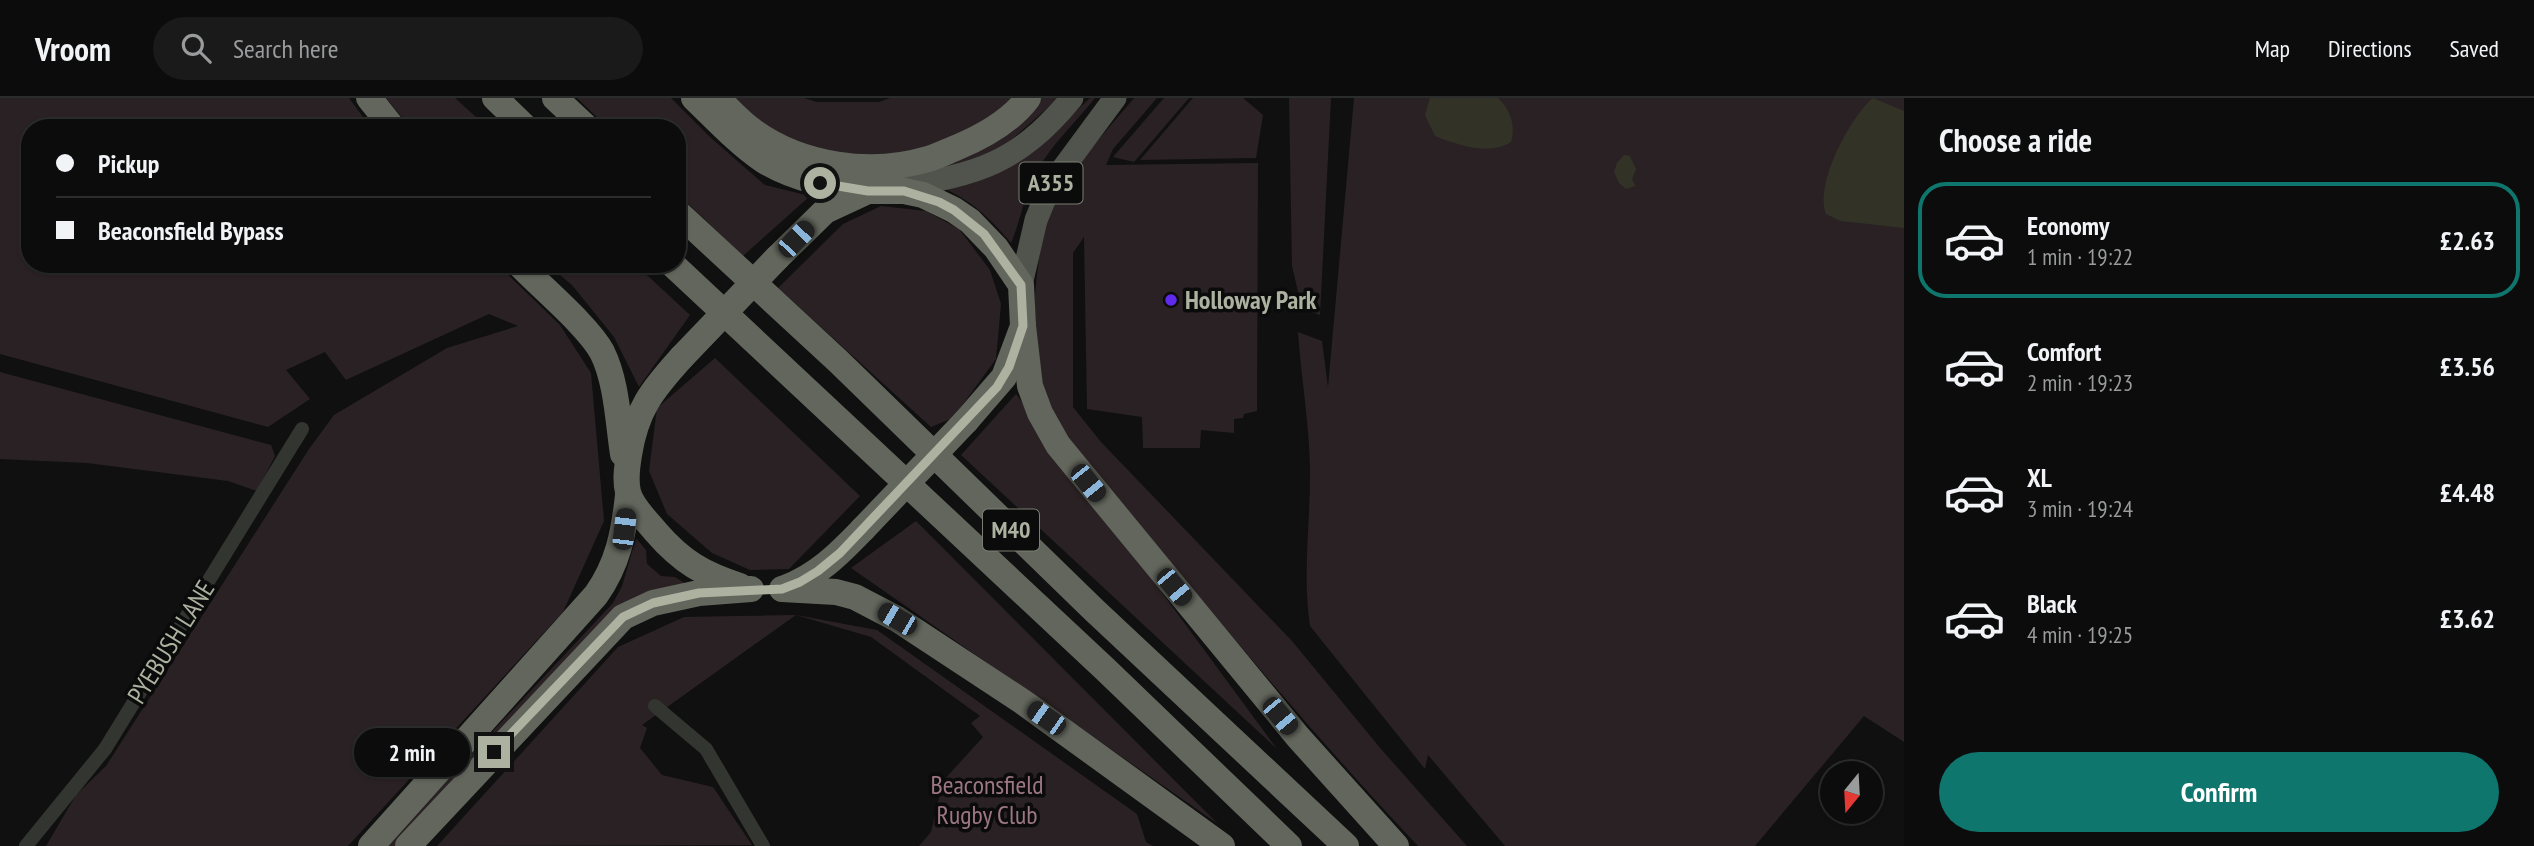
<!DOCTYPE html>
<meta charset="utf-8">
<style>
:root{--surface:#0b0c0b;--page:#191a19;--text:#f1f3f6;--muted:#9a9b9d;--line:#2b2c2c;--accent:#0f766e}
body{margin:0;font-family:"PT Sans Narrow",sans-serif;background:var(--page);color:var(--text);height:100vh;display:flex;flex-direction:column;font-size:26px;white-space:nowrap}
*{box-sizing:border-box;margin:0}
p{font-size:23px;color:var(--muted)}
.icon{flex:none;width:38px;height:38px;fill:none;stroke:currentColor;stroke-width:2;stroke-linecap:round;stroke-linejoin:round}
.map{position:relative;flex:1;overflow:hidden}
.panel{display:flex;flex-direction:column;background:var(--surface);width:630px}
.panel>*{flex:none}
.top-card{position:absolute;left:21px;top:21px;width:665px;height:154px;border-radius:28px;box-shadow:0 2px 5px #0004,0 0 0 2px var(--line);display:grid;align-content:center;height:154px;padding:0 35px;background:var(--surface)}
.needle{width:46px;rotate:198deg}
.tools{position:absolute;left:1820px;top:663px;display:grid;gap:14px}
.tools a{display:grid;place-items:center;width:63px;height:63px;border-radius:50%;background:var(--surface);box-shadow:0 2px 5px #0004,0 0 0 2px var(--line);font-size:35px}
.end{position:absolute;width:32px;height:32px;margin:-16px;border:9px solid #acb1a0;background:#111;box-shadow:0 0 0 4px #111}
.from{border-radius:50%}
.bubble{position:absolute;height:49px;border-radius:24px;background:var(--surface);box-shadow:0 2px 5px #0004,0 0 0 2px var(--line);font-size:23px;font-weight:600;line-height:49px;text-align:center}
.car{position:absolute;width:21px;height:42px;margin:-21px -10px;border-radius:9px;box-shadow:0 0 5px 2px #0007;background:linear-gradient(#222 24%,#8ab4d8 0 40%,#222 0 76%,#8ab4d8 0 86%,#222 0)}
.top-card b{display:flex;align-items:center;gap:24px;height:66px;font-size:26px}
.top-card b+b{border-top:2px solid var(--line)}
.top-card i{width:18px;height:18px;background:var(--text)}
ul{padding:0;list-style:none}
li{display:flex;align-items:center;gap:21px;height:116px;margin:0 14px 10px;padding:0 21px;border:4px solid transparent;border-radius:28px}
li div{flex:1}
li b{display:block;font-size:26px}
li em{font-style:normal;font-weight:600}
li.selected{border-color:var(--accent)}
li>.icon{width:63px;height:63px;stroke-width:1.5}
h2{padding:0 35px;font-size:32px;line-height:84px}
.cta{display:flex;gap:14px;margin-top:auto;padding:14px 35px}
.cta a{flex:1;height:80px;border-radius:42px;background:var(--accent);color:#fff;font-size:28px;font-weight:600;line-height:80px;text-align:center}
header{display:flex;align-items:center;gap:42px;box-sizing:border-box;height:98px;padding:0 35px;background:var(--surface);border-bottom:2px solid var(--line)}
header strong{font-size:33px}
nav{display:flex;gap:38px;margin-inline-start:auto;font-size:24px}
.search{width:490px;height:63px;background:var(--page);display:flex;align-items:center;gap:18px;box-sizing:border-box;padding:0 24px;border-radius:38px;color:var(--muted);font-size:26px}
main{display:flex;flex:1;min-height:0}
.map>svg:first-child{display:block}
</style>
<header>
<strong>Vroom</strong>
<div class="search"><svg class="icon" aria-label="search" viewBox="0 0 24 24"><circle cx="10" cy="10" r="6"/><path d="M15 15l6 6"/></svg>Search here</div>
<nav><a>Map</a><a>Directions</a><a>Saved</a></nav>
</header>
<main>
<div class="map">
<svg width="1904" height="748" viewBox="0 0 1904 748">
<rect width="100%" height="100%" fill="#0f100f"/>
<!-- green -->
<g fill="#2a2124">
<polygon points="0,0 349,0 371,30 30,30 30,166 497,166 560,227 591,275 604,423 563,514 348,748 46,748 76,697 106,668 309,351 334,317 447,250 518,228 489,216 346,282 325,254 286,272 310,301 268,329 0,256"/>
<polygon points="386,0 455,0 488,30 411,30"/>
<polygon points="577,0 671,0 710,39 765,87 810,98 743,158 677,95 677,30 608,30"/>
<polygon points="731,0 804,0 817,4 879,4 890,0 1012,0 986,24 958,41 887,60 808,53 762,28"/>
<polygon points="1039,0 1059,0 1001,51 953,68 913,77"/>
<path d="M1090 0H1095C1076 24 1052 46 1037 73 1024 96 1021 122 1011 145 989 119 971 102 939 88L1049 38Z"/>
<path d="M1134 0H1157L1113 51 1106 67 1258 65 1257 313 1244 316 1243 320 1234 321V335L1201 332 1200 350H1143L1142 319 1087 311 1084 139 1073 155V309L1101 344 1292 543 1381 651 1467 748H1418C1291 613 1174 470 1056 326 1050 314 1041 301 1037 288 1027 261 1037 138 1050 112 1071 70 1104 36 1134 0Z"/>
<polygon points="1164,0 1189,0 1134,64 1113,59"/>
<polygon points="1193,0 1243,0 1263,17 1256,60 1140,62"/>
<polygon points="1289,0 1331,0 1320,217 1302,211 1292,168"/>
<path d="M1354 0H1904V644L1864 618 1755 748H1505L1428 657 1425 671 1310 528C1302 475 1311 421 1310 368 1309 323 1301 279 1298 234L1322 243 1328 289Z"/>
<polygon points="881,108 926,113 959,131 990,172 1001,206 996,261 953,320 931,329 778,190 843,126"/>
<polygon points="547,166 635,166 690,217 639,289 614,239 572,187"/>
<polygon points="715,260 860,398 789,471 750,472 712,455 667,416 649,373 657,310"/>
<polygon points="0,274 271,347 275,358 257,393 228,383 87,365 0,361"/>
<polygon points="1016,296 1277,651 961,357"/>
<polygon points="916,423 1218,726 851,470"/>
<polygon points="636,440 646,452 647,466 661,478 675,479 696,492 652,501 398,748 385,748 613,505 622,488"/>
<polygon points="796,517 642,627 647,630 640,650 662,677 713,689 752,747 437,748 618,549 684,519 796,517 877,532 1137,716 1146,744 1153,748 919,748 931,734 943,683 983,639 971,625 980,618 871,539"/>
</g>
<!-- water -->
<g fill="#323326">
<path d="M1430 0H1498C1510 11 1516 28 1511 44 1489 58 1458 47 1435 38L1425 17Z"/>
<path d="M1873 0 1904 13V130L1841 123 1826 116C1814 87 1850 19 1873 0Z"/>
<polygon points="1624,57 1630,58 1636,71 1632,81 1635,88 1626,91 1619,85 1614,74 1617,65"/>
</g>
<g fill="none" stroke-linecap="round" stroke-linejoin="round">
<!-- street -->
<g stroke="#333530" stroke-width="14">
<polyline points="655,608 706,651 763,748"/>
<polyline points="26,748 105,651 302,331"/>
</g>
<!-- primary -->
<g stroke="#51544c" stroke-width="23">
<path d="M897 90C979 75 1016 67 1072 0"/>
<polyline points="1021,187 1036,122 1050,88 1115,0"/>
</g>
<!-- highway -->
<g stroke="#62665c" stroke-width="26">
<polyline points="369,0 393,30"/>
<polyline points="495,0 526,30"/>
<polyline points="555,0 587,30"/>
<path d="M694 0C716 21 738 45 763 62 794 82 833 88 868 93"/>
<path d="M717 0C729 11 740 24 753 33 801 68 871 78 928 61 938 58 948 53 958 49 984 38 1011 23 1028 0"/>
<polyline points="677,114 838,263 1094,512 1346,748"/>
<polyline points="777,160 825,113 868,93 904,93 923,97 954,112 970,123 996,150 1021,187 1023,228 1004,279 966,323"/>
<path d="M519 166C541 189 588 228 602 254 617 284 618 324 623 356"/>
<polyline points="672,166 1105,571 1289,748"/>
<polyline points="1023,228 1030,288 1040,315 1058,347 1298,639 1396,748"/>
<path d="M682 259C652 292 636 312 629 357 627 369 625 382 628 394 631 408 647 423 656 434 682 464 703 476 740 488"/>
<path d="M785 490C817 478 839 456 863 431"/>
<polyline points="782,491 836,494 855,499 897,521 1023,604 1222,748"/>
<path d="M371 748 596 497C618 466 624 435 628 397"/>
<polyline points="408,748 623,519 653,505 699,495 751,491"/>
</g>
<!-- highway-bridge -->
<g stroke="#62665c" stroke-width="26">
<polyline points="682,259 777,160"/>
<polyline points="863,431 966,323"/>
</g>
</g>
<g fill="none" stroke-linecap="round" stroke-linejoin="round">
<!-- route -->
<polyline stroke="#acb1a0" stroke-width="9" points="494,654 623,519 653,505 699,495 782,491 800,484 818,473 840,455 997,289 1009,269 1023,228 1021,187 984,136 954,112 939,104 904,93 868,93 820,85"/>
</g>
<!-- markers -->
<circle fill="#602aec" stroke="#0a0b0a" stroke-width="2.5" cx="1171" cy="202" r="7"/>
<g text-anchor="middle" stroke-width="7" stroke-linejoin="round" paint-order="stroke">
<!-- shield labels -->
<g fill="#0a0b0a" stroke="#7b7f73" stroke-width="2">
<rect x="1019.5" y="64.5" width="63" height="41" rx="5"/>
<rect x="983" y="411.5" width="56" height="41" rx="5"/>
</g>
<g font-size="24" font-weight="bold" fill="#acb1a0">
<text x="1051" y="93">A355</text>
<text x="1011" y="440">M40</text>
</g>
<!-- poi labels -->
<g font-size="26" font-weight="bold" fill="#acb1a0" stroke="#0a0b0a" text-anchor="start">
<text x="1185" y="211">Holloway Park</text>
</g>
<!-- street labels -->
<g font-size="26" fill="#acb1a0" stroke="#0a0b0a">
<text transform="translate(171 544) rotate(-58)" y="9">PYEBUSH LANE</text>
</g>
<!-- park labels -->
<g font-size="26" fill="#9c7783" stroke="#0a0b0a">
<text x="987" y="696">Beaconsfield<tspan x="987" dy="30">Rugby Club</tspan></text>
</g>
</g>
</svg>
<div class="tools">
<a><svg class="needle" viewBox="-14 -14 28 28"><path d="M0-13l5 13h-10z" fill="#e53935"/><path d="M0 13l5-13h-10z" fill="#9a9b9d"/></svg></a>
</div>
<i class="end from" style="left:820px;top:85px"></i>
<i class="end" style="left:494px;top:654px"></i>
<div class="bubble" style="left:354px;top:630px;width:116px">2 min</div>
<i class="car" style="left:796px;top:141px;rotate:44deg"></i>
<i class="car" style="left:1088px;top:385px;rotate:141deg"></i>
<i class="car" style="left:624px;top:431px;rotate:7deg"></i>
<i class="car" style="left:1174px;top:489px;rotate:140deg"></i>
<i class="car" style="left:897px;top:521px;rotate:300deg"></i>
<i class="car" style="left:1280px;top:618px;rotate:140deg"></i>
<i class="car" style="left:1046px;top:620px;rotate:305deg"></i>
<div class="top-card">
<b><i class="from"></i>Pickup</b>
<b><i></i>Beaconsfield Bypass</b>
</div>
</div>
<section class="panel">
<h2>Choose a ride</h2>
<ul>
<li class="selected"><svg class="icon" aria-label="car" viewBox="0 0 24 24"><path d="M5 17H2v-5l4-1 3-4h7l3 4 3 1v5h-3M9 17h6M6 11h13"/><circle cx="7" cy="17" r="2"/><circle cx="17" cy="17" r="2"/></svg><div><b>Economy</b><p>1 min · 19:22</p></div><em>£2.63</em></li>
<li><svg class="icon" aria-label="car" viewBox="0 0 24 24"><path d="M5 17H2v-5l4-1 3-4h7l3 4 3 1v5h-3M9 17h6M6 11h13"/><circle cx="7" cy="17" r="2"/><circle cx="17" cy="17" r="2"/></svg><div><b>Comfort</b><p>2 min · 19:23</p></div><em>£3.56</em></li>
<li><svg class="icon" aria-label="car" viewBox="0 0 24 24"><path d="M5 17H2v-5l4-1 3-4h7l3 4 3 1v5h-3M9 17h6M6 11h13"/><circle cx="7" cy="17" r="2"/><circle cx="17" cy="17" r="2"/></svg><div><b>XL</b><p>3 min · 19:24</p></div><em>£4.48</em></li>
<li><svg class="icon" aria-label="car" viewBox="0 0 24 24"><path d="M5 17H2v-5l4-1 3-4h7l3 4 3 1v5h-3M9 17h6M6 11h13"/><circle cx="7" cy="17" r="2"/><circle cx="17" cy="17" r="2"/></svg><div><b>Black</b><p>4 min · 19:25</p></div><em>£3.62</em></li>
</ul>
<div class="cta"><a>Confirm</a></div>
</section>
</main>
